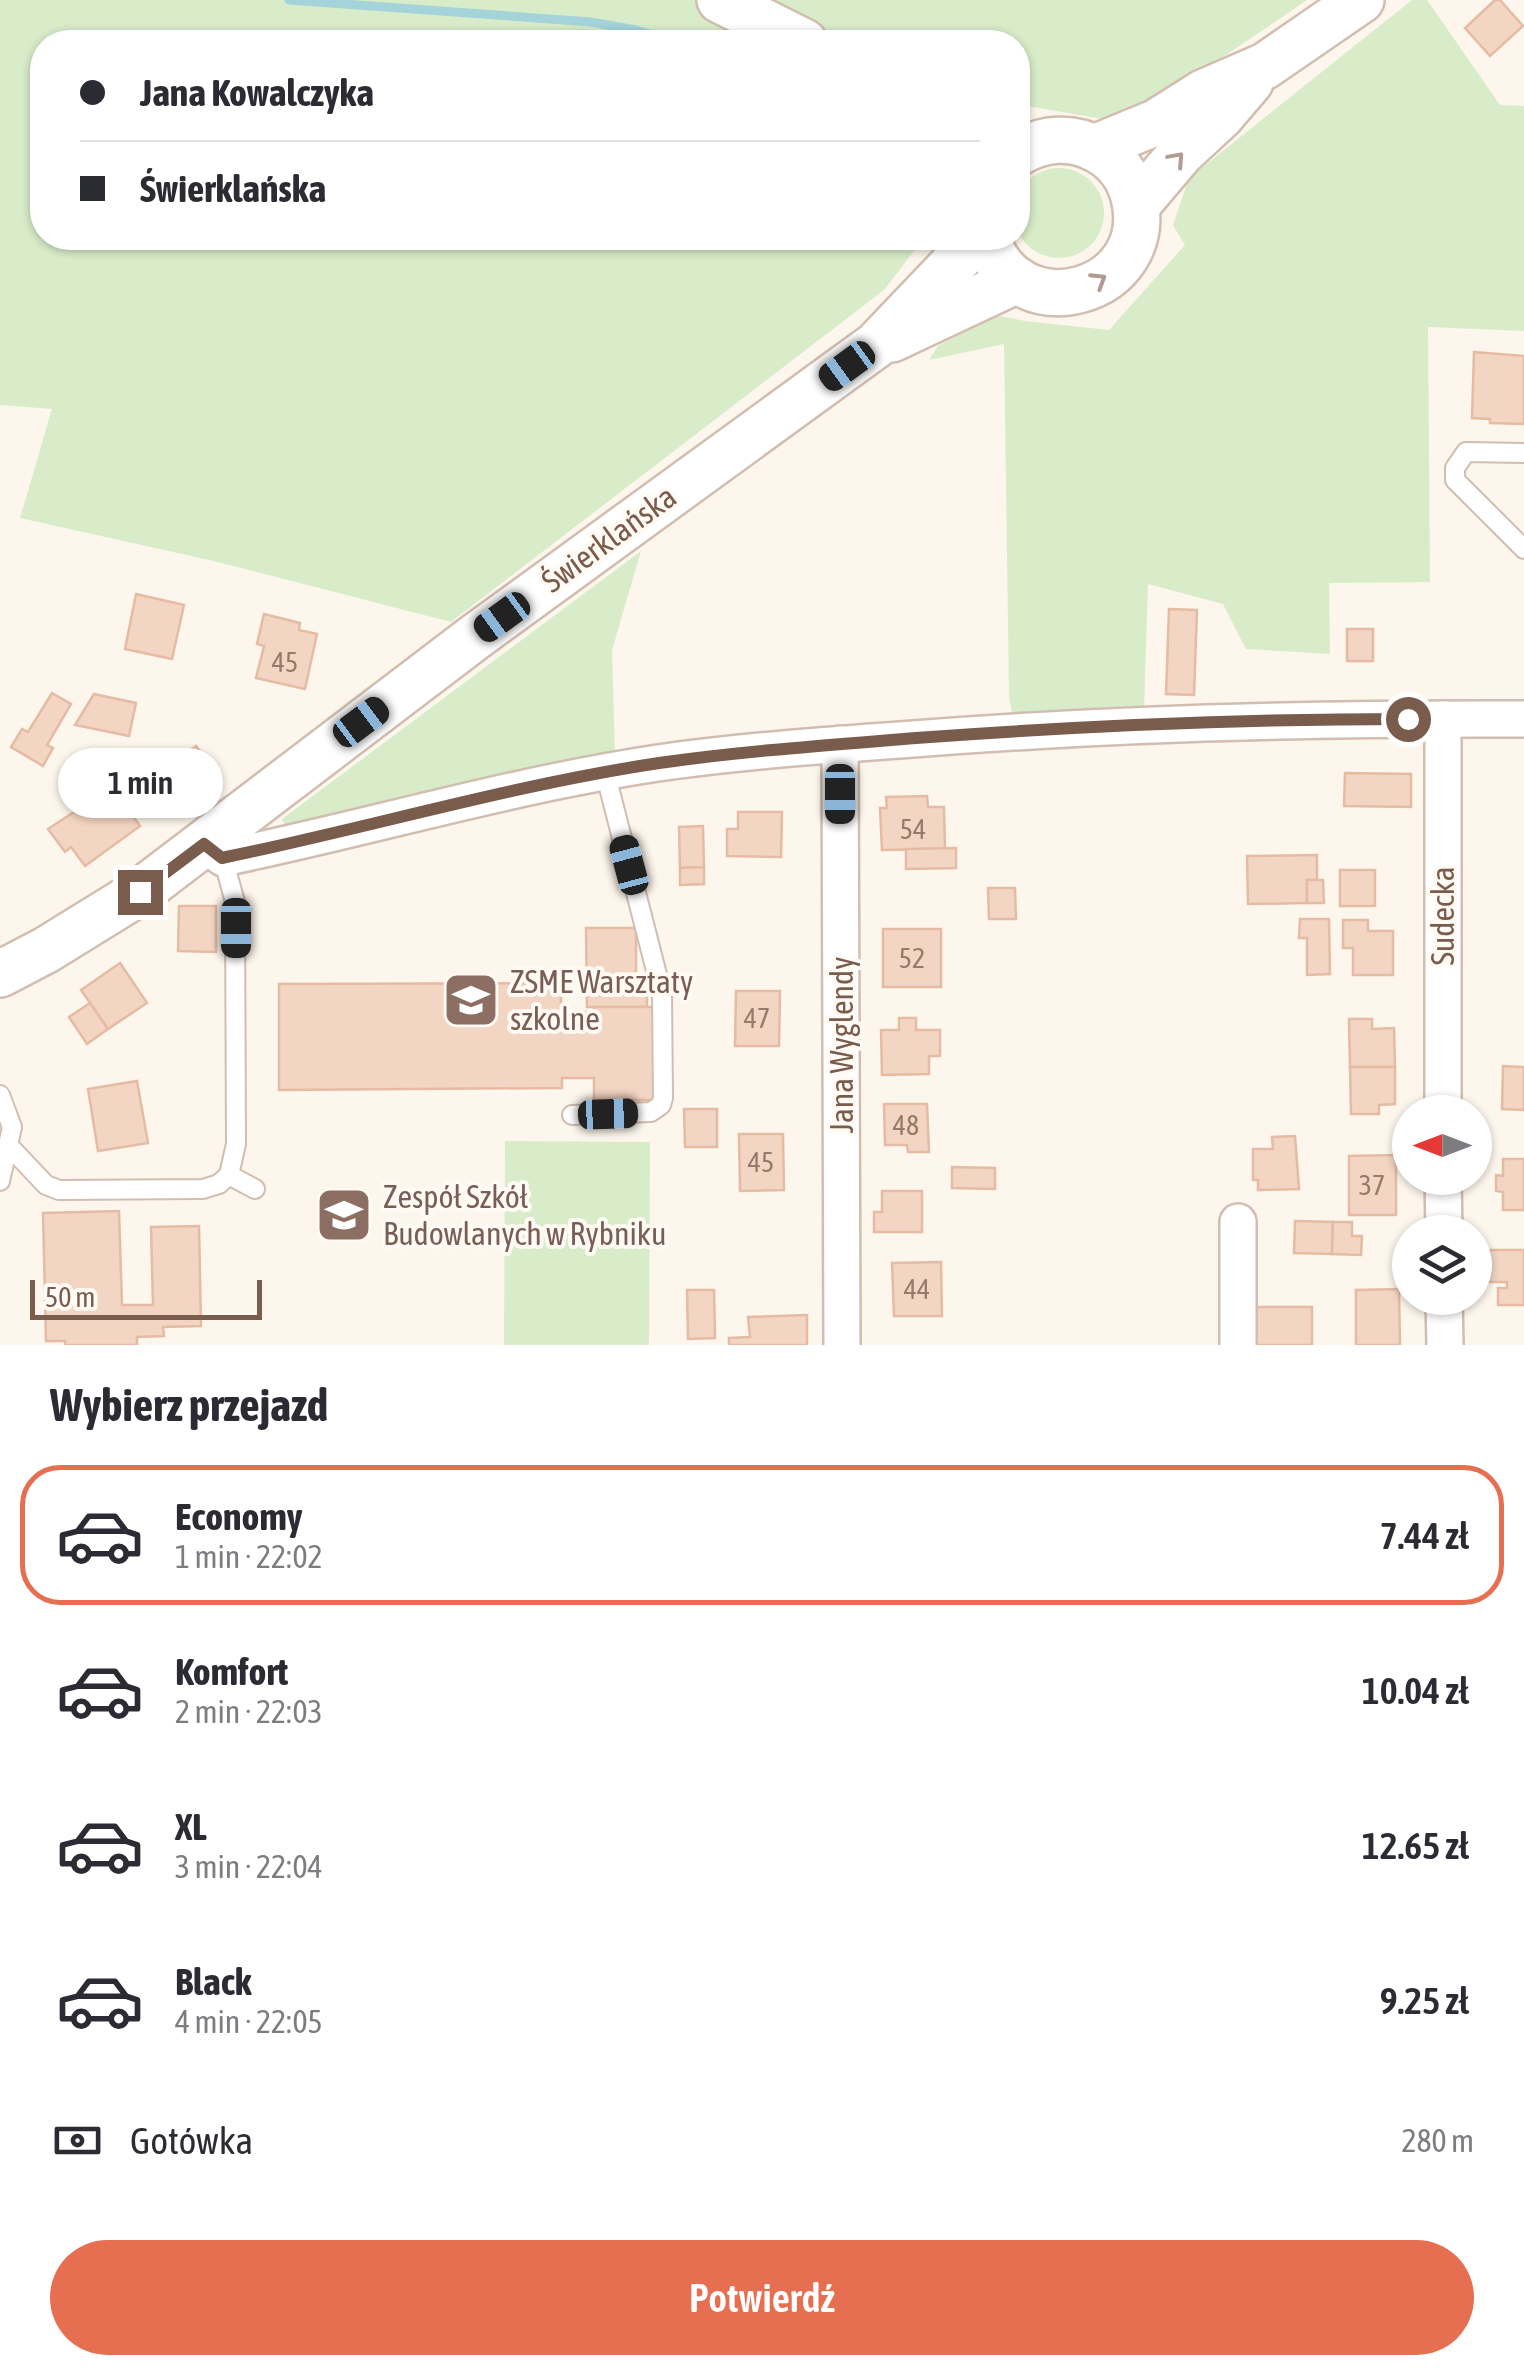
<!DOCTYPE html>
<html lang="pl">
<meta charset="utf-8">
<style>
:root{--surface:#fff;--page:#f2f2f3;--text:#2b2b33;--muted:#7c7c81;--line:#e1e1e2;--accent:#e76f51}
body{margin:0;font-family:"Asap Condensed",sans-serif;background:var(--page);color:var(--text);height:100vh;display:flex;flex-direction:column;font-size:38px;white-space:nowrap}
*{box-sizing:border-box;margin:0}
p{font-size:32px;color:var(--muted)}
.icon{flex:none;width:55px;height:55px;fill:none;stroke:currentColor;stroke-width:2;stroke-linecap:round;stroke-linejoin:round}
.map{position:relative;height:1345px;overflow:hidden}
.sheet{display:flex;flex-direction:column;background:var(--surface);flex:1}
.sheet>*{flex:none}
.guide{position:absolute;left:30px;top:30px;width:1000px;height:220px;border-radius:40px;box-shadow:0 2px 8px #0004;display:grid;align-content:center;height:220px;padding:0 50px;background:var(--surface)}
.needle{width:65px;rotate:270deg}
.tools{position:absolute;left:1392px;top:1095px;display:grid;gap:20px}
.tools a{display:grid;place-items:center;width:100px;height:100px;border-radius:50%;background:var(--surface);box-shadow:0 2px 8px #0004;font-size:50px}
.scale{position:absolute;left:30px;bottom:25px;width:232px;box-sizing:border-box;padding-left:10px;border:5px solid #7a5c4d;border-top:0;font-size:28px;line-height:35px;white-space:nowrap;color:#7a5c4d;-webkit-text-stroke:8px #fffaf3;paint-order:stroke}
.end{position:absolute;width:45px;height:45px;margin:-22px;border:12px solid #7a5c4d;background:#fff;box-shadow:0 0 0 5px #fff}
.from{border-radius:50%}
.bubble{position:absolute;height:70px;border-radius:35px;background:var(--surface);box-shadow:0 2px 8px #0004;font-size:32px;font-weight:600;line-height:70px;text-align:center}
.car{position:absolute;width:30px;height:60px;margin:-30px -15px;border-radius:12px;box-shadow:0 0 8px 2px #0007;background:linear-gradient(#222 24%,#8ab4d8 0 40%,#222 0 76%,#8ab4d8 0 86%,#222 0)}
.guide b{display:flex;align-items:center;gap:35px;height:95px;font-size:38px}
.guide b+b{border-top:2px solid var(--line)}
.guide i{width:25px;height:25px;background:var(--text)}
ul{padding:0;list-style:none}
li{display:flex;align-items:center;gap:30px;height:140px;margin:0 20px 15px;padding:0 30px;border:5px solid transparent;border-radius:40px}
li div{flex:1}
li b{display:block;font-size:38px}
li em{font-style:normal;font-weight:600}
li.on{border-color:var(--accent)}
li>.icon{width:90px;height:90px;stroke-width:1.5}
h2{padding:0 50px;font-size:45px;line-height:120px}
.pay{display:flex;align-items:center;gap:25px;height:110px;padding:0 50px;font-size:38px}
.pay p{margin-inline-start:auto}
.cta{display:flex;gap:20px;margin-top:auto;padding:20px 50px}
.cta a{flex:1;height:115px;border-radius:60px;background:var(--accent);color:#fff;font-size:40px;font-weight:600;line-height:115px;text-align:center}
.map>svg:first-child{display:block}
</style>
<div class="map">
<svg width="1524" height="1345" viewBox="0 0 1524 1345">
<rect width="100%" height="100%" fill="#fdf6ec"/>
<!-- green -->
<g fill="#d8ecc9">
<polygon points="0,0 1307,0 1126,123 1021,105 1018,108 1018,42 42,42 42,238 924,238 884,290 451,622 218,562 20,518 52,409 0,405"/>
<polygon points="1412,0 1427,0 1500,105 1524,106 1524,331 1428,327 1430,582 1329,583 1330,654 1246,649 1223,604 1148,584 1144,708 1012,714 1009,695 1004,344 929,360 938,346 995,315 1025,321 1109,330 1185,245 1173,225 1189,178"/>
<circle cx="1059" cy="213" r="45"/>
<polygon points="641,551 612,650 615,757 287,829 282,819"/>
<polygon points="505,1141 650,1142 649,1345 504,1345"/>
</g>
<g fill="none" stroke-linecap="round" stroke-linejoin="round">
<!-- stream -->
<polyline stroke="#a5d3da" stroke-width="9" points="289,0 591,22 636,30 677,42"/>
</g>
<!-- building -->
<g fill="#f3d5c3" stroke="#e6bba3" stroke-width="2.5">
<polygon points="1495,0 1500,0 1523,26 1490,56 1465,28"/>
<polygon points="1474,352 1524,356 1524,424 1490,423 1490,419 1472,418"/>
<polygon points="136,594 184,605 172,659 125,649"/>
<polygon points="1169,609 1197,610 1194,695 1166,694"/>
<polygon points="264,614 300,623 299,630 317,634 305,689 256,678 264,646 257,644"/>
<rect x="1347" y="629" width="26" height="32"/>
<polygon points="52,693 71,704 47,745 53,748 43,766 11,747 22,729 28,732"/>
<polygon points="94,694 136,703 129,736 75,725"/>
<polygon points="196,746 213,769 174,797 157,774"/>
<polygon points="92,760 112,787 90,803 69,776 77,771 82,778 88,774 83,767"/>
<polygon points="1345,773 1411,774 1411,807 1344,806"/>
<polygon points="112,787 140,826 85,866 71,847 65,852 48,829"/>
<polygon points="927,796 928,807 944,807 945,849 882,850 880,808 887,808 886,797"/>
<polygon points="738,812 782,812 781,857 727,856 727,829 738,829"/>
<polygon points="703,826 704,867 680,868 679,827"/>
<polygon points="956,848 956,868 906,869 906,849"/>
<polygon points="1317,855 1317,880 1307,880 1307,903 1248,904 1247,856"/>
<polygon points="704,867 704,884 680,885 680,868"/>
<rect x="1340" y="870" width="35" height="36"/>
<polygon points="1307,880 1323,880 1324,903 1307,903"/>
<polygon points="988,888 1015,888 1016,919 989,919"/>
<polygon points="179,906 216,906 216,952 178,951"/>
<polygon points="1300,919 1329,919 1330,974 1307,975 1307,938 1299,938"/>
<polygon points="1343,920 1368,920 1368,931 1393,931 1393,975 1353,975 1353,948 1343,948"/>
<polygon points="586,928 636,928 636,979 647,979 647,1007 587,1007"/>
<rect x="883" y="929" width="58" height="58"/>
<polygon points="120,963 147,1003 108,1029 81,990"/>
<polygon points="561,983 561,1012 594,1012 594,1007 655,1007 655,1100 594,1100 594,1078 562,1078 562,1088 279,1090 279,984"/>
<polygon points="736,991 780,991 779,1046 735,1046"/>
<polygon points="90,1003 108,1029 87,1044 69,1017"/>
<polygon points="899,1018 916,1018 916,1030 940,1030 940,1056 929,1056 929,1074 882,1075 881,1030 899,1030"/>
<polygon points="1349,1019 1372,1019 1372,1029 1394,1028 1395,1067 1350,1067"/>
<polygon points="1503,1066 1524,1067 1524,1110 1502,1109"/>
<polygon points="1350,1067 1395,1067 1395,1104 1379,1105 1379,1114 1351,1114"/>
<polygon points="137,1081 148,1143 98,1151 88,1089"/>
<polygon points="884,1104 927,1104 929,1152 908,1152 907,1145 885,1145"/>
<polygon points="684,1109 717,1109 717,1147 685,1147"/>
<polygon points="739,1134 783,1134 784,1190 740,1191"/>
<polygon points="1295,1136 1299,1189 1258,1190 1258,1180 1253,1180 1253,1149 1273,1149 1272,1137"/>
<polygon points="1396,1155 1396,1215 1349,1215 1349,1156"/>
<polygon points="1503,1159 1524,1159 1524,1210 1503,1210 1503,1192 1496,1191 1496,1175 1503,1176"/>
<polygon points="952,1167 995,1168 995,1189 952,1188"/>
<polygon points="882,1191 922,1191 922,1232 874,1232 874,1212 882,1212"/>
<polygon points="119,1211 122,1305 153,1305 151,1227 199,1226 201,1326 163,1327 164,1336 137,1337 137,1345 65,1345 65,1341 46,1341 43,1213"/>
<polygon points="1295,1221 1333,1222 1332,1254 1294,1253"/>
<polygon points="1333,1222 1352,1222 1352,1236 1362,1236 1361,1255 1332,1254"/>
<polygon points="1475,1250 1524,1250 1524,1305 1498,1305 1498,1288 1507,1288 1507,1282 1476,1282"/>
<polygon points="941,1262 942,1316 894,1316 892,1263"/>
<polygon points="1399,1289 1400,1345 1356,1345 1356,1290"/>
<polygon points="687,1290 714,1290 715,1338 688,1339"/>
<rect x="1255" y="1307" width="57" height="38"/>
<polygon points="807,1315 807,1345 729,1345 729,1338 750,1337 748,1317"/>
</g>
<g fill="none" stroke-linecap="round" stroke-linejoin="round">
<!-- service casing -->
<g stroke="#d1beb0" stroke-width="22">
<g id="service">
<polyline points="1524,453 1466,452 1455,468 1455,480 1524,549"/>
<polyline points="223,858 235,902 236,1144 229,1175 255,1189"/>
<polyline points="0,1095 12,1127 0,1181"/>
<polyline points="572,1115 651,1112 661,1105 663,1098 662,994 605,772"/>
<polyline points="10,1147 46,1185 59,1190 203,1189 219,1184 229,1175"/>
</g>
</g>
<!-- minor casing -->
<g stroke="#d1beb0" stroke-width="40">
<g id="minor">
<polyline points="1443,719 1443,1112"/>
<polyline points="840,744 842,1345"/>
<path d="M204 844 223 858C368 828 511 785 658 763 742 751 828 745 913 739 1117 723 1320 718 1524 719"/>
<polyline points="1443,1178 1444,1232"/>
<polyline points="1444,1298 1445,1345"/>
<polyline points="1238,1345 1238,1222"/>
</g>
</g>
<!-- tertiary casing -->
<g stroke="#d1beb0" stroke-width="50">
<g id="tertiary">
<polyline points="720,0 804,42"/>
<polyline points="1094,148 1157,122 1203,93 1265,66 1361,0"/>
<polyline points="1136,206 1181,153 1221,116 1250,82"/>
<path d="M987 238C1016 333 1158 294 1134 197 1129 177 1116 160 1098 150 1072 135 1042 138 1018 153"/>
<polyline points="892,339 1017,280"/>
<polyline points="0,974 46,950 140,892 475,637 876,345 978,238"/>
</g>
</g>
<!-- service -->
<use href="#service" stroke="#fff" stroke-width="18"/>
<!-- minor -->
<use href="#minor" stroke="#fff" stroke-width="35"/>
<!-- tertiary -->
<use href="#tertiary" stroke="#fff" stroke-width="45"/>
</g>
<!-- one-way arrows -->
<defs><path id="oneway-chevron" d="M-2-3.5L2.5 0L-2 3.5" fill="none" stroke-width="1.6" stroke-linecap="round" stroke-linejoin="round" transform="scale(2.5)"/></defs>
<g stroke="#af9d94">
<use href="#oneway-chevron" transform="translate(1177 159) rotate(-48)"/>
<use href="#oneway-chevron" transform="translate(1099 280) rotate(-32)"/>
</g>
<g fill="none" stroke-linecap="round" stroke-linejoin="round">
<!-- route -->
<path stroke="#7a5c4d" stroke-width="12" d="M140 892 204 844 222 858C368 828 512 785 659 763 744 751 830 745 916 738 1080 726 1243 719 1408 719"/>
</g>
<!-- icons -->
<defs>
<g id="school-square" transform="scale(2.875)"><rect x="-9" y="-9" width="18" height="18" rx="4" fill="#8d6e63" stroke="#fffaf3"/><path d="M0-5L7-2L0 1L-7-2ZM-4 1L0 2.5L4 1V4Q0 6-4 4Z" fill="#fff"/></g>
</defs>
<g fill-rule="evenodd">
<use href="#school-square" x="471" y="1000"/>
<use href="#school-square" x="344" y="1215"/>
</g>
<g text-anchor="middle" stroke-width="8" stroke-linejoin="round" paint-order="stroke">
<!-- number labels -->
<g font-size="28" fill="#987a6a">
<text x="285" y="672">45</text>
<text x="913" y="839">54</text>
<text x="912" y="968">52</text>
<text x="757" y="1028">47</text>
<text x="906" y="1135">48</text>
<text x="761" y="1172">45</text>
<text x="1372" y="1195">37</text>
<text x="917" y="1299">44</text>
</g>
<!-- street labels -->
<g font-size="32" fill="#7a5c4d" stroke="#fffaf3">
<text transform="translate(609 539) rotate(-36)" y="11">Świerklańska</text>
<text transform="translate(1443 916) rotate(-90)" y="11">Sudecka</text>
<text transform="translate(842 1045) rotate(-90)" y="11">Jana Wyglendy</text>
</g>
<!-- education labels -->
<g font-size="32" fill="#785e54" stroke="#fffaf3" text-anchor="start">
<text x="510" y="993">ZSME Warsztaty<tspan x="510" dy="37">szkolne</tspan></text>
<text x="383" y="1208">Zespół Szkół<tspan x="383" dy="37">Budowlanych w Rybniku</tspan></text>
</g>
</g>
</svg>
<div class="tools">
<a><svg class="needle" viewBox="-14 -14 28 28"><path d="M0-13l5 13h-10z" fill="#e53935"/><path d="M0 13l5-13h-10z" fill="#7c7c81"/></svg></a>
<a><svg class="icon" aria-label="layers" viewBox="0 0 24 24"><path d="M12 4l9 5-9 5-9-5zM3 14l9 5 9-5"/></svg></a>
</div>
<div class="scale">50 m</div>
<i class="end from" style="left:1408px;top:719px"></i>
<i class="end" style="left:140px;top:892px"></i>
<div class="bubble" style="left:58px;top:748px;width:165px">1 min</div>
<i class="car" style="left:847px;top:366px;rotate:234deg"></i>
<i class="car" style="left:502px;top:617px;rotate:234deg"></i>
<i class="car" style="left:361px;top:722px;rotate:53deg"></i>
<i class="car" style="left:840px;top:794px;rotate:180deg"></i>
<i class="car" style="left:629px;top:865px;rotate:345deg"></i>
<i class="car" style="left:236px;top:928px;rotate:180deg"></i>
<i class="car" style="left:608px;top:1114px;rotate:88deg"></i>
<div class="guide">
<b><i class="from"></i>Jana Kowalczyka</b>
<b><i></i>Świerklańska</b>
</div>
</div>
<section class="sheet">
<h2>Wybierz przejazd</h2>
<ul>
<li class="on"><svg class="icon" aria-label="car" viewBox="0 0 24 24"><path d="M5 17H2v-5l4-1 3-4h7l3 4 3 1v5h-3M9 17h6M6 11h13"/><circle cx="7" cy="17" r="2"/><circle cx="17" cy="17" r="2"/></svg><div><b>Economy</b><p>1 min · 22:02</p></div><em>7.44 zł</em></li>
<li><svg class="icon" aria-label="car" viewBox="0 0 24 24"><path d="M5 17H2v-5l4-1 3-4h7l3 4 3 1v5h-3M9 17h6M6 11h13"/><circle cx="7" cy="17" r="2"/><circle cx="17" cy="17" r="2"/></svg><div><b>Komfort</b><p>2 min · 22:03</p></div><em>10.04 zł</em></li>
<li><svg class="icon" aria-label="car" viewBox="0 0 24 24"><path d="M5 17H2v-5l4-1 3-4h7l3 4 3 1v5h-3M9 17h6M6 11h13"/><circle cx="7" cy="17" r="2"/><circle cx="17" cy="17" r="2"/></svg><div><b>XL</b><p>3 min · 22:04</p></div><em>12.65 zł</em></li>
<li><svg class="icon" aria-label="car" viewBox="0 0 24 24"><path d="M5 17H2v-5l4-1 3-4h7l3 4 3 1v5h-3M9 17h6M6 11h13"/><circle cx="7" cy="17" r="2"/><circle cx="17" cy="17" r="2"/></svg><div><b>Black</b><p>4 min · 22:05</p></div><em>9.25 zł</em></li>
</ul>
<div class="pay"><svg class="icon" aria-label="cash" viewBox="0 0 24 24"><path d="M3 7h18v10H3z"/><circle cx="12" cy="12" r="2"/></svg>Gotówka<p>280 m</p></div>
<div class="cta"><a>Potwierdź</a></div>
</section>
